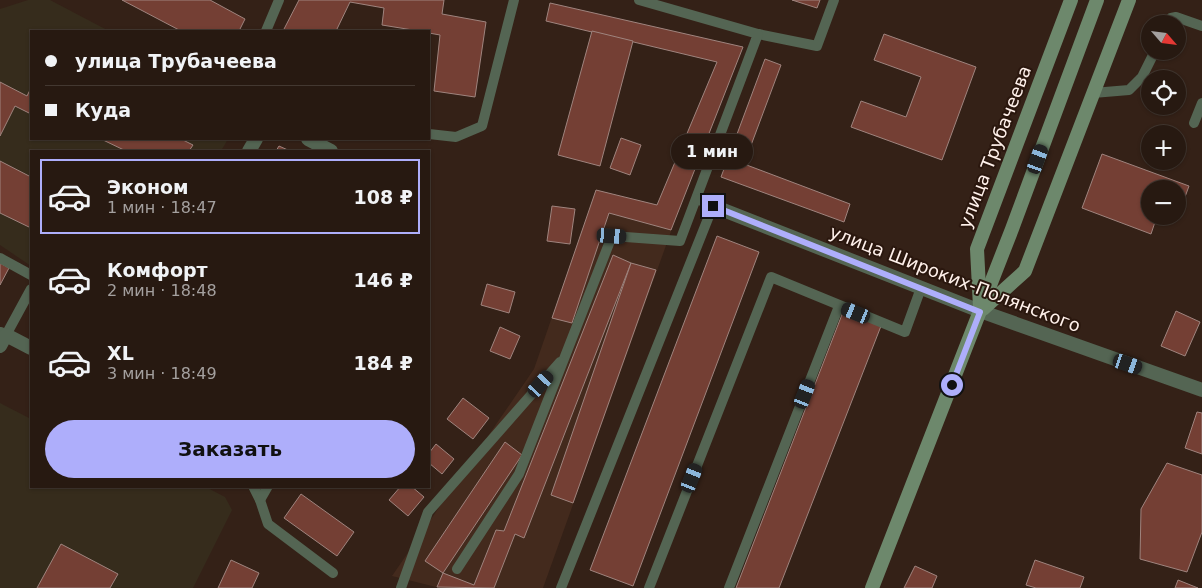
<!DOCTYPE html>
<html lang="ru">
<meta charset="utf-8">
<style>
:root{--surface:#271911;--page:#33261f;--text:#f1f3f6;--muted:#a4a09f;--line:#433831;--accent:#aeaefb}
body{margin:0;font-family:"DejaVu Sans",sans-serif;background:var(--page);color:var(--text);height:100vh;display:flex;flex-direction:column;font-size:19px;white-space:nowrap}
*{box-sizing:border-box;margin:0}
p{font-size:16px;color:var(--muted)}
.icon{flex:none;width:28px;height:28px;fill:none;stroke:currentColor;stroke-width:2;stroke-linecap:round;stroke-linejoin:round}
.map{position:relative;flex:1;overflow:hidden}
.sheet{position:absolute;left:30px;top:150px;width:400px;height:338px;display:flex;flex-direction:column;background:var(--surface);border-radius:0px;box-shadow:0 1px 4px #0004,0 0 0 1px var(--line)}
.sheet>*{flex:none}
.banner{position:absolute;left:30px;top:30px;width:400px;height:110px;border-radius:0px;box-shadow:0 1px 4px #0004,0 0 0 1px var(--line);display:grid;align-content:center;height:110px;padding:0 15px;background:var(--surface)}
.needle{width:32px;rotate:118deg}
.controls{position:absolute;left:1141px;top:15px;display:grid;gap:10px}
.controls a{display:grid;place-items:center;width:45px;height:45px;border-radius:50%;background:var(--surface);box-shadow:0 1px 4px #0004,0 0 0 1px var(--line);font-size:25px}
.end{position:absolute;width:22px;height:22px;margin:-11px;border:6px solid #aeaefb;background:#111;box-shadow:0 0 0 2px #111}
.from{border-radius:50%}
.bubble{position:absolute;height:35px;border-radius:18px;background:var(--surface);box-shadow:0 1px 4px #0004,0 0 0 1px var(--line);font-size:16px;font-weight:700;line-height:35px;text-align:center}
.car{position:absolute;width:15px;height:30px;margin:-15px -8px;border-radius:6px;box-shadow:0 0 4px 1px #0007;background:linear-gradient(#222 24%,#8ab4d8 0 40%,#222 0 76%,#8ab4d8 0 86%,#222 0)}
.banner b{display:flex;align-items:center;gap:18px;height:48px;font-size:19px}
.banner b+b{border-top:1px solid var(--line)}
.banner i{width:12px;height:12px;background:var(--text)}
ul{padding:9px 0 0;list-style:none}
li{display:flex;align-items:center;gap:15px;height:75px;margin:0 10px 8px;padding:0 5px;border:2px solid transparent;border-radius:0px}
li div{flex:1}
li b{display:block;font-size:19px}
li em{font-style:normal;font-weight:700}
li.selected{border-color:var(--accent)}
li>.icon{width:45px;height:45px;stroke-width:1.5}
.cta{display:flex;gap:10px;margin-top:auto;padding:10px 15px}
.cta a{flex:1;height:58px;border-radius:30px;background:var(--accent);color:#111;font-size:20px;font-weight:700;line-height:58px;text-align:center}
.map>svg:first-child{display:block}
</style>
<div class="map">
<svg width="1202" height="588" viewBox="0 0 1202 588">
<rect width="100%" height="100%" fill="#342117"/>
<!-- built -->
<polygon fill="#432a1d" points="596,190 657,205 678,212 543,588 440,588 392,576 534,369"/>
<!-- education -->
<g fill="#362c1c">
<polygon points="28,0 50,0 109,31 31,31 31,139 228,139 221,151 31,151 31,266 0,245 0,9"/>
<polygon points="0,403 31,419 31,486 204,486 225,497 232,510 193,588 0,588"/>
</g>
<!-- building -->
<g fill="#743f34" stroke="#9f847e">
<polygon points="122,0 210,0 245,19 239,31 181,31"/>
<polygon points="299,0 444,0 442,14 486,22 475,97 434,91 440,35 429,33 429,31 419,31 382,25 384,8 350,2 336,31 283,31"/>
<polygon points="792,0 820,0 817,8"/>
<polygon points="550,3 743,47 671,230 609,213 572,323 552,318 596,190 657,205 717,62 546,21"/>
<polygon points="592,31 633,41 600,166 558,155"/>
<polygon points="884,34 976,67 942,160 851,127 861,101 906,117 921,77 874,60"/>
<polygon points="765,59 781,65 744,164 850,204 844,222 721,177"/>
<polygon points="0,82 27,96 31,88 31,114 15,106 0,136"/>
<polygon points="621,138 641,145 630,175 610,168"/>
<polygon points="101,139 181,139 193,145 189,151 126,151"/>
<polygon points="279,146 290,151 276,151"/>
<polygon points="1102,154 1189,186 1178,216 1178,189 1150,189 1150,216 1157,216 1151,234 1082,208"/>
<polygon points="0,161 31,177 31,228 0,213"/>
<polygon points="552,206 575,209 570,244 547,241"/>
<polygon points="717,236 759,252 633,586 590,570"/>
<polygon points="613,255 631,263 524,538 515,534 494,588 437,587 443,573 474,585 496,530 504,531"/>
<polygon points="0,263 9,268 0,285"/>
<polygon points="631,263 656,270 573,503 551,495"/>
<polygon points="487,284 515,292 509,313 481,305"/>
<polygon points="1176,311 1200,322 1185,356 1161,346"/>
<polygon points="843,312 881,326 779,588 736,588"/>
<polygon points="500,327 520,336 510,359 490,351"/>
<polygon points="463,398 489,418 473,439 447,419"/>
<polygon points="1197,412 1202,413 1202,454 1185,448"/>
<polygon points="505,442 522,455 443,573 425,561"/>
<polygon points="436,444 454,459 442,474 429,463 429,453"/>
<polygon points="1167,463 1202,475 1202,532 1187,572 1140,559 1141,509"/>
<polygon points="401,486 411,486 424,497 408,516 389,500"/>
<polygon points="301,494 354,532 337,556 284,518"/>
<polygon points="61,544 118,574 110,588 37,588"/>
<polygon points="231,560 259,573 252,588 218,588"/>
<polygon points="1035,560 1084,577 1080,588 1036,588 1026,585"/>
<polygon points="915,566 937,576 932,588 904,588"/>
<polygon points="1178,580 1198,588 1175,588"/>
</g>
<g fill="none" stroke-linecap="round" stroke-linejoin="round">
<!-- service -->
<g stroke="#546553" stroke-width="10">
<polyline points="1166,24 1171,18 1176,17 1202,26"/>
<polyline points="266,31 279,0"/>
<polyline points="758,34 817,46 834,0"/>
<polyline points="1093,93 1129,90 1142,77 1155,51"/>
<polyline points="1194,123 1202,103"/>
<polyline points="429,134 456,137 482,126 514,0"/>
<polyline points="0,258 31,275"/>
<polyline points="1,332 6,335 31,289"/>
<polyline points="253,486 260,500 268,524 333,573"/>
<polyline points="260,500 268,486"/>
<polyline points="457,569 519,474 612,236 680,241 758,34 639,0"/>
<polyline points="401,588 428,512 560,362"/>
<polyline points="561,588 713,206 697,199"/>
<polyline points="649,588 771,277 905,332 921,288"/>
<polyline points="729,588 839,306"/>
</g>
<!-- minor -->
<g stroke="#546553" stroke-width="14">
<polyline points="308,139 331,151"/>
<polyline points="249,151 256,139"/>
<polyline points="713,206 980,311 1202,390"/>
<polyline points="0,346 6,335 31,348"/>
</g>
<!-- secondary -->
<g stroke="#6d886c" stroke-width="14">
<polyline points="980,307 977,249 1071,0"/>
<polyline points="983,309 1025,271 1129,0"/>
<polyline points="872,588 1012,229 1097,0"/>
</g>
</g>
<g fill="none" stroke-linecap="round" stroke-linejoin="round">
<!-- route -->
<polyline stroke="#aeaefb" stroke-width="6" points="713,206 980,312 952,385"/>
</g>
<g text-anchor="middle" stroke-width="4" stroke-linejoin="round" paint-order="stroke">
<!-- street labels -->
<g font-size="18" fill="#fff1eb" stroke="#2a170e">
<text transform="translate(995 147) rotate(-69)" y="6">улица Трубачеева</text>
<text transform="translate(955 279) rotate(21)" y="6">улица Широких-Полянского</text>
</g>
</g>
</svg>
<div class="controls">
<a><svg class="needle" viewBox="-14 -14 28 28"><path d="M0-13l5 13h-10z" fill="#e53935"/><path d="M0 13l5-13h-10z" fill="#a4a09f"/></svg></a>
<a><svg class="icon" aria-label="locate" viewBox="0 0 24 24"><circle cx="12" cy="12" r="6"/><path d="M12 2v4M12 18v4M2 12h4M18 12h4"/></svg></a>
<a>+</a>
<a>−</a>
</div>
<i class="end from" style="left:952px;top:385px"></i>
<i class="end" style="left:713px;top:206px"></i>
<div class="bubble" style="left:671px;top:134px;width:82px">1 мин</div>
<i class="car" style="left:1038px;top:159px;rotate:20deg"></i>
<i class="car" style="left:612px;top:236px;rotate:94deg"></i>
<i class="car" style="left:856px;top:313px;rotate:292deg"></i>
<i class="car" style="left:1128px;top:364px;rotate:109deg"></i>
<i class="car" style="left:541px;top:384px;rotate:42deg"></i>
<i class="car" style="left:805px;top:394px;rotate:21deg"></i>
<i class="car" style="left:692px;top:478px;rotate:22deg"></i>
<div class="banner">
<b><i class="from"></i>улица Трубачеева</b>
<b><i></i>Куда</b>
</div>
<section class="sheet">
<ul>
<li class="selected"><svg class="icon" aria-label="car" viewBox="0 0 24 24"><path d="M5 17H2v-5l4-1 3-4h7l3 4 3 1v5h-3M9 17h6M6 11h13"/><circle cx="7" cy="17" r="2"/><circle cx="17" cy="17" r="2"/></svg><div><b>Эконом</b><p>1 мин · 18:47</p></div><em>108 ₽</em></li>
<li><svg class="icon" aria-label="car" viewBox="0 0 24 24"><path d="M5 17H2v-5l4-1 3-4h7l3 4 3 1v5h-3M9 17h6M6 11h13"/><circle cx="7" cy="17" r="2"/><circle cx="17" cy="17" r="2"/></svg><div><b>Комфорт</b><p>2 мин · 18:48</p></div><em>146 ₽</em></li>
<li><svg class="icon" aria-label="car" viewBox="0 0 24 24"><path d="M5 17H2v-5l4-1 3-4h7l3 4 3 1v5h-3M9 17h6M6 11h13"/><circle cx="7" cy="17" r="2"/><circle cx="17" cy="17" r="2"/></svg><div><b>XL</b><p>3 мин · 18:49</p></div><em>184 ₽</em></li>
</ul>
<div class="cta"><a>Заказать</a></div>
</section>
</div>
